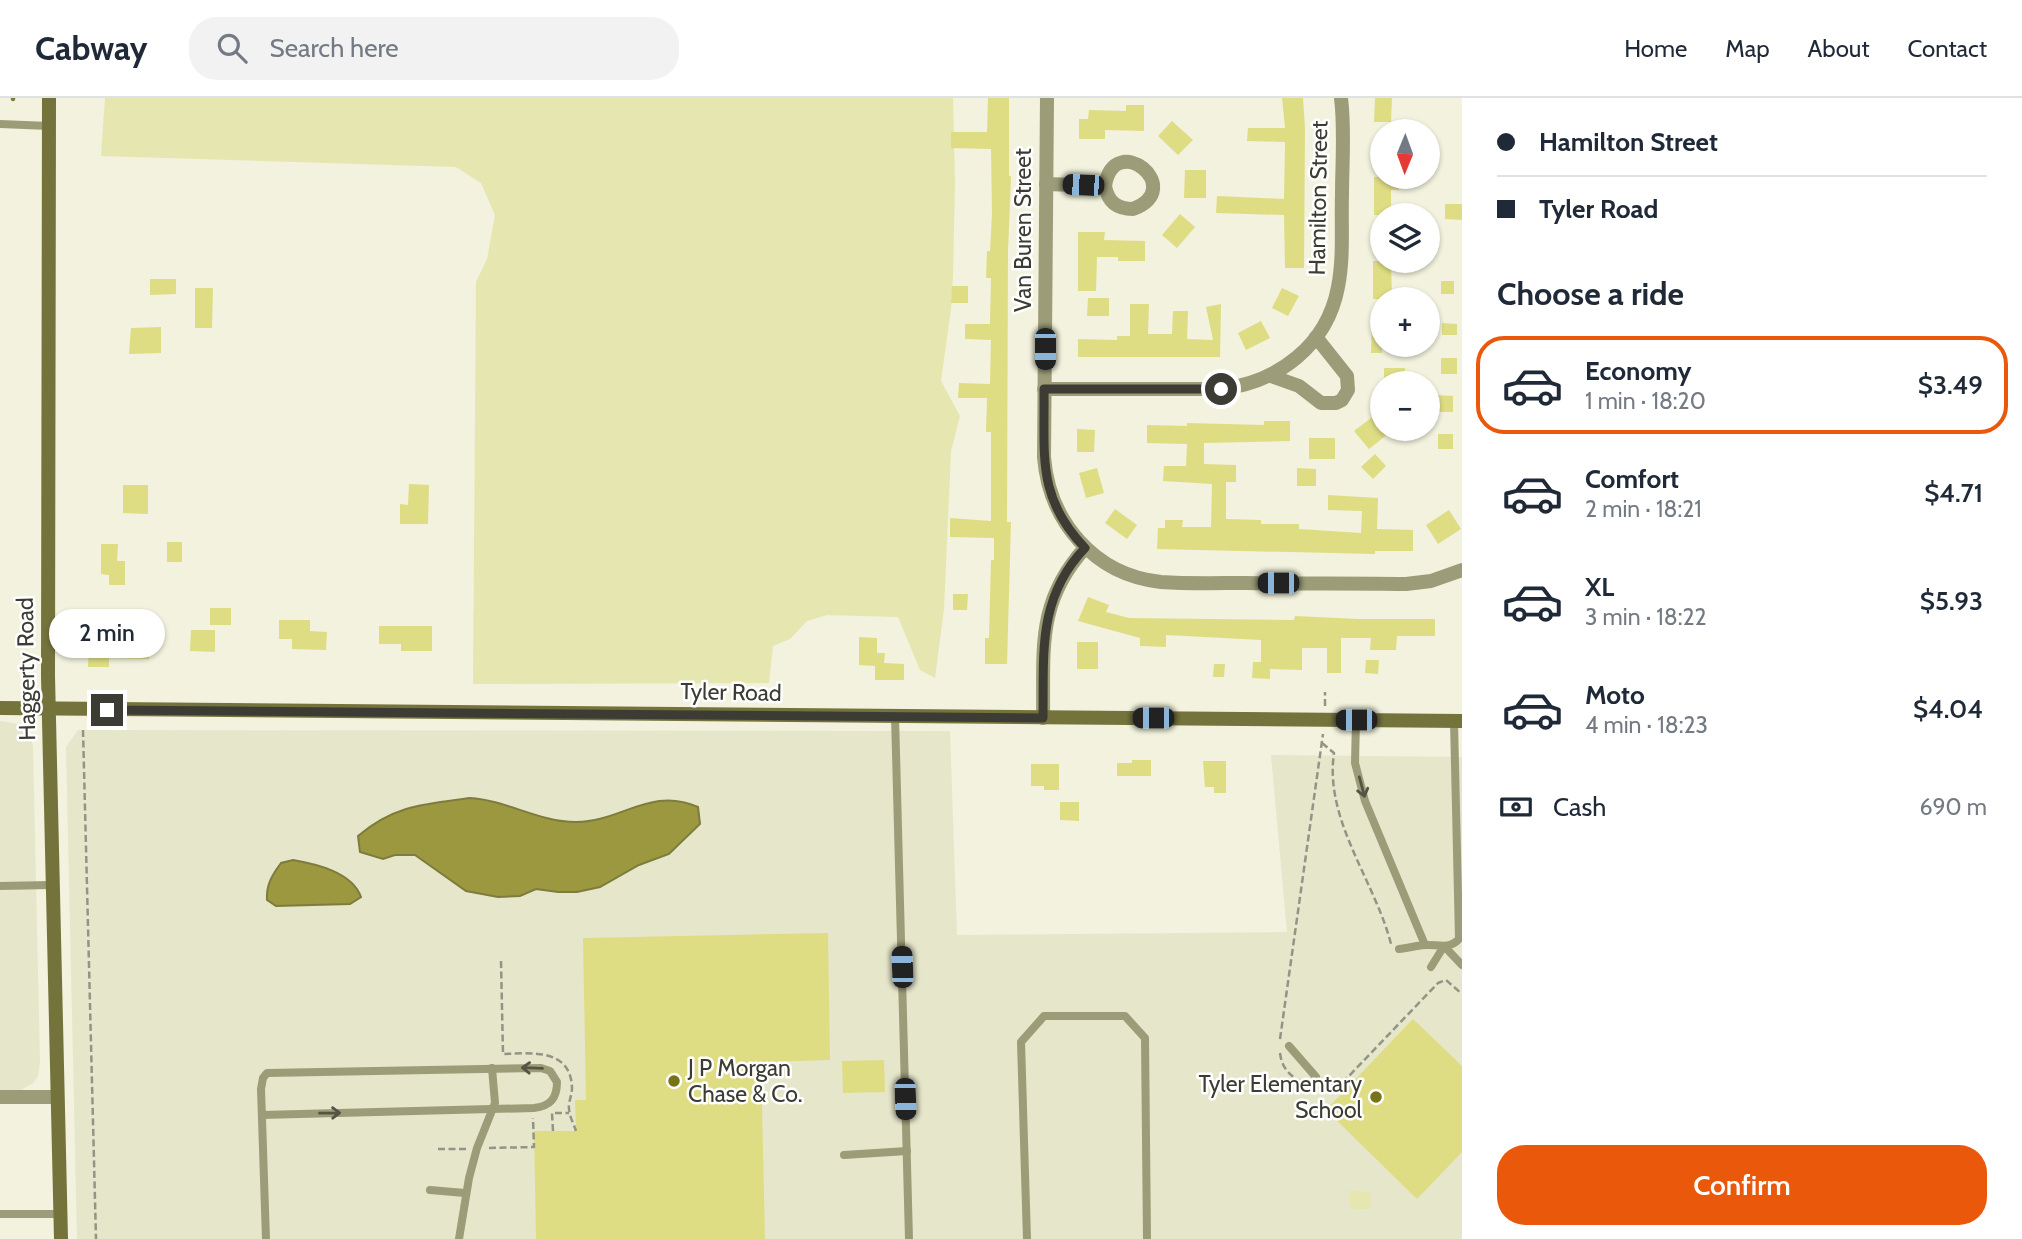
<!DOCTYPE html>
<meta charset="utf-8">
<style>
:root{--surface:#fff;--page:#f2f2f3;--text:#1f2937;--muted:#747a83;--line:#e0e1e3;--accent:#ea580c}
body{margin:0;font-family:Cabin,sans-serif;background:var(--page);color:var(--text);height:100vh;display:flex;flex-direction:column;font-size:26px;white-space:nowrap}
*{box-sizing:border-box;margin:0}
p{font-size:23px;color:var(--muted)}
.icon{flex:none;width:38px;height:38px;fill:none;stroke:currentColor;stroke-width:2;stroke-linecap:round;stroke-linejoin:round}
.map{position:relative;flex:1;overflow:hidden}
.sheet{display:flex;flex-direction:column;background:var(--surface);width:560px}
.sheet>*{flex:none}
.banner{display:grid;align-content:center;height:154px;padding:0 35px;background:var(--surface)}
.needle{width:46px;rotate:181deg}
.controls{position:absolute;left:1370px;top:21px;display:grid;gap:14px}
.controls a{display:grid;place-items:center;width:70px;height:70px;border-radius:50%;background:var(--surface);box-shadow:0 2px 5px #0004;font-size:35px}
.end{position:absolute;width:32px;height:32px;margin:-16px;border:9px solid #3c3c34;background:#fff;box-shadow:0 0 0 4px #fff}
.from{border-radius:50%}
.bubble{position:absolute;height:49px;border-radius:24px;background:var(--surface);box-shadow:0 2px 5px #0004;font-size:23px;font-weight:600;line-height:49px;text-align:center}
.car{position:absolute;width:21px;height:42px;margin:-21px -10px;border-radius:9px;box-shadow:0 0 5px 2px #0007;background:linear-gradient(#222 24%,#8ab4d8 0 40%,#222 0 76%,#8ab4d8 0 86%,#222 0)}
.banner b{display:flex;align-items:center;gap:24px;height:66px;font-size:26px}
.banner b+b{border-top:2px solid var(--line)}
.banner i{width:18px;height:18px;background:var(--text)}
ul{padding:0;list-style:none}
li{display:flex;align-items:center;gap:21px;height:98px;margin:0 14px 10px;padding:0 21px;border:4px solid transparent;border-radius:28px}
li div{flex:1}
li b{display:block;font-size:26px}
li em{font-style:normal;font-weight:600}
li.on{border-color:var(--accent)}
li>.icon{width:63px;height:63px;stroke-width:1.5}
h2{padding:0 35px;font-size:32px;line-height:84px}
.pay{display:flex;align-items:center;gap:18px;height:77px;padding:0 35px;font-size:26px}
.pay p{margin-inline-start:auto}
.button{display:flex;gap:14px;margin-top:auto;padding:14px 35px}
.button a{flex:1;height:80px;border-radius:28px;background:var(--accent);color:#fff;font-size:28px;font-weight:600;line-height:80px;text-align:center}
header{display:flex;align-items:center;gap:42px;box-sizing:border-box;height:98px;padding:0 35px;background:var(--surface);border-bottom:2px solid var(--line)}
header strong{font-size:33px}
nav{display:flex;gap:38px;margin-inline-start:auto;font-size:24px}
.search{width:490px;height:63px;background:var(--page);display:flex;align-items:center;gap:18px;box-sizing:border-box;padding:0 24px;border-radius:28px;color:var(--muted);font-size:26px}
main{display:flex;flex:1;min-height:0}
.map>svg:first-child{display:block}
</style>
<header>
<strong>Cabway</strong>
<div class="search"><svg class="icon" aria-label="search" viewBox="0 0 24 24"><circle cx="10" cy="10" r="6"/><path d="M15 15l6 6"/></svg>Search here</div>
<nav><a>Home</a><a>Map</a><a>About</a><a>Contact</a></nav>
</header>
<main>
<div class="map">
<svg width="1462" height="1141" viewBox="0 0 1462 1141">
<rect width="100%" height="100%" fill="#f2f2de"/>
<!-- built -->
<g fill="#e6e6cb">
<polygon points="0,623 19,626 31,640 33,649 40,965 38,978 33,985 21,992 0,993"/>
<polygon points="78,632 950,633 957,837 1287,834 1271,657 1462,659 1462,1141 77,1141 66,649"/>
</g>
<!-- green -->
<g fill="#e6e6b1">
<polygon points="105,0 953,0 955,85 953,177 951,211 941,283 960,318 951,353 944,511 935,580 920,572 898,519 827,517 807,523 790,541 773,548 769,585 473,586 476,184 487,161 495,117 481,85 456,69 101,58"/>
<polygon points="1353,1092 1370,1095 1371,1108 1368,1111 1354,1111 1350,1108 1350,1093"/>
</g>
<!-- water -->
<g fill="#9b9840" stroke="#7e7c3c" stroke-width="2">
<path d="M470 700C506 702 539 724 576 724 621 724 651 688 698 709L700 726 669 756 639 767 600 789 577 794H558L536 791 520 798 498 799 466 793 415 757H395L383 761 360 754 358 738C394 707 425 706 470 700Z"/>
<path d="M293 762C316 766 352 774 361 799L350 806 276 808 267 802C266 787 272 777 281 765Z"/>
</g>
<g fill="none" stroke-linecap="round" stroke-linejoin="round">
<!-- stream -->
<polyline stroke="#7e7c3c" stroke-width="4.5" points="13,1 13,0"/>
</g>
<!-- building -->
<g fill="#dedd84">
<polygon points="988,0 1009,0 1009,78 1011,78 1008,153 1007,424 1011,424 1007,566 985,566 985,540 989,540 991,462 994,462 994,440 950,439 950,420 991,423 991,334 986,334 987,300 958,300 959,285 990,286 991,242 965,241 965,226 990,226 991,180 986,180 987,153 990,153 992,116 991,51 951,50 951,34 987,34"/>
<polygon points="1282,0 1303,0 1305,30 1304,170 1285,170 1284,117 1216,115 1217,98 1284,101 1285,44 1247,43 1248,30 1285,30"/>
<polygon points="1375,0 1392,0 1391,24 1374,24"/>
<polygon points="1126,7 1144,7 1144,33 1105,32 1105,41 1079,41 1079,21 1088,21 1089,12 1126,13"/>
<polygon points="1172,23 1193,42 1178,57 1158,38"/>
<polygon points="1185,72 1206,72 1206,100 1184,100"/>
<polygon points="1374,79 1399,79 1399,92 1391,92 1391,117 1374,117"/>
<polygon points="1445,106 1462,106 1462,122 1445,121"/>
<polygon points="1180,116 1195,129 1177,150 1162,137"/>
<polygon points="1078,134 1105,134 1104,142 1145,143 1145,163 1118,163 1118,159 1097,159 1096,193 1078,193"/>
<polygon points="1373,163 1391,163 1392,201 1373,201"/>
<polygon points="150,181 176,181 176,196 150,197"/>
<rect x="1441" y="183" width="13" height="13"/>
<polygon points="952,188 968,188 968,205 951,205"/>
<polygon points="195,190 213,190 212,230 195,230"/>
<polygon points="1282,190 1299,198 1288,218 1272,210"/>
<polygon points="1088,200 1109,200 1109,218 1087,218"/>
<polygon points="1130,206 1149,206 1148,236 1172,236 1173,213 1188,213 1187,241 1213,242 1206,209 1221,206 1220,259 1078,259 1078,241 1117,242 1117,238 1130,238"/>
<polygon points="1261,223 1270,240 1246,252 1238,235"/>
<polygon points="1442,225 1457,226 1457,237 1442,237"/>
<polygon points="1372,228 1382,229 1382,255 1371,255"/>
<polygon points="161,229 161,255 129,256 131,230"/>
<rect x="1441" y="260" width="16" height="16"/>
<polygon points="1384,270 1405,270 1404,285 1384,285"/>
<polygon points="1437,297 1453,298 1453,314 1437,314"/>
<polygon points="1375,317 1382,327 1382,331 1389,335 1369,351 1354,333"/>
<polygon points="1264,323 1290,323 1290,343 1204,345 1204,366 1236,367 1236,384 1226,384 1226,421 1261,422 1261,426 1299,426 1299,431 1361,435 1362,413 1328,412 1328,397 1378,400 1377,431 1413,432 1413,453 1375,453 1375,456 1157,451 1158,430 1165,430 1165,422 1183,422 1182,429 1211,429 1212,386 1163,383 1164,368 1186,368 1187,346 1147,345 1147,327 1187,328 1187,325 1264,327"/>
<polygon points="1077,331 1095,332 1094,354 1077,354"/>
<rect x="1438" y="336" width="15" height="15"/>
<rect x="1309" y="340" width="26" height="21"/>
<polygon points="1375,356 1386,368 1373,381 1361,369"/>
<polygon points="1097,370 1104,395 1086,400 1079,375"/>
<polygon points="1297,370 1316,371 1316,388 1297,388"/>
<polygon points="409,386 429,387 428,426 400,426 400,406 408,407"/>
<polygon points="123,387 148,387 148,416 123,415"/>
<polygon points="1115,411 1137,427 1127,441 1105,425"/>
<polygon points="1449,412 1461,431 1438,446 1426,427"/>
<rect x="167" y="444" width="15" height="20"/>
<polygon points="101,446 118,446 117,463 125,463 125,487 109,487 109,477 101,476"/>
<polygon points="953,496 968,496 967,512 953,512"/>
<polygon points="1088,499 1109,507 1106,514 1129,520 1294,522 1295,518 1359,521 1435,521 1435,538 1397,538 1396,552 1370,552 1371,540 1341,540 1341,575 1327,575 1327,550 1302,550 1302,572 1270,571 1270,581 1252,580 1253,564 1261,564 1261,542 1166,537 1166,549 1140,548 1140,540 1078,523"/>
<rect x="210" y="510" width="21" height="17"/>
<polygon points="279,522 310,522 310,533 327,534 326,552 292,551 292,541 279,541"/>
<polygon points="379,528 432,528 432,553 401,553 401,546 379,546"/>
<polygon points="191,532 215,532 215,554 190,553"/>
<polygon points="859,539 877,540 877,555 885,555 884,565 904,566 904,582 875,582 875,568 859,567"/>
<polygon points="129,543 149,543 149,561 109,560 109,569 88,569 89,544 129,545"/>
<rect x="1077" y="544" width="21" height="27"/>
<polygon points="1366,562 1379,562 1378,576 1365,575"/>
<polygon points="1214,566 1225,566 1224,579 1213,579"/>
<polygon points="1132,662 1151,662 1151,678 1117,678 1117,665 1132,665"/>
<polygon points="1203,663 1226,663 1226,695 1214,695 1214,689 1205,689"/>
<polygon points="1031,666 1059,666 1059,692 1044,692 1044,688 1031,688"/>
<polygon points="1060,704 1079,704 1079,723 1060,722"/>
<polygon points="828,835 830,962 761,964 765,1141 536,1141 534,1033 576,1033 575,1002 586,1002 583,840"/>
<polygon points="1413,921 1462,968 1462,1054 1417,1101 1326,1012"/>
<polygon points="884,962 885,994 843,995 842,963"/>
</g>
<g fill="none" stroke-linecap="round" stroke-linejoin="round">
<!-- path -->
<g stroke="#949486" stroke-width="2.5" stroke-dasharray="7 3.5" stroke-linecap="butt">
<polyline points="1325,608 1325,594"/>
<polyline points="83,632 96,1141"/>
<path d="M1322 645 1334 655C1324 722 1375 783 1391 846"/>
<path d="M501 863 503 956C531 955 571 950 572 990 572 996 570 1000 569 1006 568 1016 573 1024 576 1033"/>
<polyline points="1280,941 1323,636"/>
<path d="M1280 955C1282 972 1292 980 1308 987"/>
<polyline points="1321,989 1338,985 1348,979 1438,885 1446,882 1462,896"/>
<polyline points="553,1033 552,1015 569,1015"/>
<polyline points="489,1050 534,1049 533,1020"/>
<polyline points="438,1051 466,1051"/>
</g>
<!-- lane -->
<g stroke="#9c9c78" stroke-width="8">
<polyline points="0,26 49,28"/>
<polyline points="895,618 909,1141"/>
<polyline points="1356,622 1355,665 1365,703 1425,847"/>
<polyline points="0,788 51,787"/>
<path d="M1399 851C1407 850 1416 848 1424 847 1437 846 1449 852 1459 841L1454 623"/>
<polyline points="1431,869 1444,848 1462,867"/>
<polyline points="1289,948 1316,979"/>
<path d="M262 1017 534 1010C550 1008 557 1001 557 984L550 973 541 970 267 975 263 980 261 991 266 1141"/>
<polyline points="844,1057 907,1053"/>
<polyline points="430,1092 465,1095"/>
<polyline points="0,1116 60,1116"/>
<polyline points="459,1141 469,1080 477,1050 495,1005 492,970"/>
<polyline points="1027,1141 1021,944 1044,918 1125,918 1145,940 1147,1141"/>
</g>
<!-- street -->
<g stroke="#9c9c78" stroke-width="14">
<path d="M1047 0 1044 359C1049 423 1094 477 1161 484 1189 486 1218 485 1246 485 1299 486 1353 485 1406 486L1431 483 1462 472"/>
<path d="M1046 86 1105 88C1108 104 1117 111 1133 111 1188 90 1114 31 1105 88"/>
<polyline points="1271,278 1299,288 1321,305 1336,305 1342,302 1348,292 1347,278 1316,239"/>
<path d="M1044 291H1221C1278 284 1327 248 1338 189 1344 159 1341 127 1342 97 1342 65 1345 32 1341 0"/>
<path d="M1043 620C1044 552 1036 504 1085 450"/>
<polyline points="0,999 57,999"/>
</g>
<!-- secondary -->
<g stroke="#74733c" stroke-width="14">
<polyline points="49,0 48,578 61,1141"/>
<polyline points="0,610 1462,623"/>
</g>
</g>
<!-- one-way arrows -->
<defs><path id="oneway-shaft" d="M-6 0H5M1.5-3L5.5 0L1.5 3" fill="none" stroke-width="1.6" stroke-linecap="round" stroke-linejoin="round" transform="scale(1.75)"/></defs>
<g stroke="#545445">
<use href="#oneway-shaft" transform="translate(1362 689) rotate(75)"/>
<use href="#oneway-shaft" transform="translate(532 970) rotate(-178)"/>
<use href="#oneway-shaft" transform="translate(330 1015) rotate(-1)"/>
</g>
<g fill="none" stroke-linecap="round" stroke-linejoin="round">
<!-- route -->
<path stroke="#3c3c34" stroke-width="9" d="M107 612 1043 620C1044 556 1037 500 1085 450 1036 399 1045 357 1044 291H1221"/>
</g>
<!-- markers -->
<g fill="#777418" stroke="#fff" stroke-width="2.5">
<circle cx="674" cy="983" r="7"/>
<circle cx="1376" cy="999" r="7"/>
</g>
<g text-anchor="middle" stroke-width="5" stroke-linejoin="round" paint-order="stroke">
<!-- street labels -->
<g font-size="23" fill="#3c3c34" stroke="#fff">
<text transform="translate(1318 100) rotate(-89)" y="8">Hamilton Street</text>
<text transform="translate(1023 132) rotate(-90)" y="8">Van Buren Street</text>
<text transform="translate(26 571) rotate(-91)" y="8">Haggerty Road</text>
<text transform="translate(731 594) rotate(1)" y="8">Tyler Road</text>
</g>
<!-- poi labels -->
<g font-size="23" fill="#3c3c34" stroke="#fff" text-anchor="start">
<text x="688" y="978">J P Morgan<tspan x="688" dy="26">Chase &amp; Co.</tspan></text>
<text x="1362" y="994" text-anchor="end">Tyler Elementary<tspan x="1362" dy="26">School</tspan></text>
</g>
</g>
</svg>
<div class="controls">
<a><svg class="needle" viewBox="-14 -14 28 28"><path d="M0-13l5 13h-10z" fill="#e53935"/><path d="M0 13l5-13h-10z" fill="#747a83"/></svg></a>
<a><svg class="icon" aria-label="layers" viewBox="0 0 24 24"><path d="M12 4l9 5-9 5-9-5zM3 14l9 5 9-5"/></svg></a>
<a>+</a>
<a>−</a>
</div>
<i class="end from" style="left:1221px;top:291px"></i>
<i class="end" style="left:107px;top:612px"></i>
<div class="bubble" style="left:49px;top:511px;width:116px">2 min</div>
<i class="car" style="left:1083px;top:87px;rotate:272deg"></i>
<i class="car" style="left:1045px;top:251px;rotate:180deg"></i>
<i class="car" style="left:1278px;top:485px;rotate:270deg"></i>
<i class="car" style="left:1153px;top:620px;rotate:270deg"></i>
<i class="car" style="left:1356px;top:622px;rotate:270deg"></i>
<i class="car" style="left:902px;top:869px;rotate:358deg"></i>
<i class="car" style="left:905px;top:1001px;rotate:178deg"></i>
</div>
<section class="sheet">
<div class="banner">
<b><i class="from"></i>Hamilton Street</b>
<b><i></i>Tyler Road</b>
</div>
<h2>Choose a ride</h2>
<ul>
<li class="on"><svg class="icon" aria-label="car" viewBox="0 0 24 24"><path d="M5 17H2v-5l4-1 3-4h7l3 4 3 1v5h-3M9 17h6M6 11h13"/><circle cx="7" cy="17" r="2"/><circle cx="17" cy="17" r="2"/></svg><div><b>Economy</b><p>1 min · 18:20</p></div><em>$3.49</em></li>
<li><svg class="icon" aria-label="car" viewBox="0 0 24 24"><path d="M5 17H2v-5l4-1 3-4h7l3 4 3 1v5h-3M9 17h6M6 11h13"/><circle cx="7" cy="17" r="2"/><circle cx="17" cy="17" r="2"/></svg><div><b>Comfort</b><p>2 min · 18:21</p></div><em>$4.71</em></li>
<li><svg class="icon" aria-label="car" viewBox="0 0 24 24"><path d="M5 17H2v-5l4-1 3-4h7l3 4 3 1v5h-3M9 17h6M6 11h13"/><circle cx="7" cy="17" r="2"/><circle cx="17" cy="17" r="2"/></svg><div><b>XL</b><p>3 min · 18:22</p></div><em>$5.93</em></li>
<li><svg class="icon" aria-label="car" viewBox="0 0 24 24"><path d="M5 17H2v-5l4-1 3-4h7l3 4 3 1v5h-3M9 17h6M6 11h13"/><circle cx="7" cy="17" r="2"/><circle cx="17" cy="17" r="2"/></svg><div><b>Moto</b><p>4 min · 18:23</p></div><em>$4.04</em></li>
</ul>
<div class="pay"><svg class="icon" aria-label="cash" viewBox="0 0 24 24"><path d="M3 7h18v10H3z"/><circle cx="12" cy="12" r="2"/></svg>Cash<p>690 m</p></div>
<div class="button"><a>Confirm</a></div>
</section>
</main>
